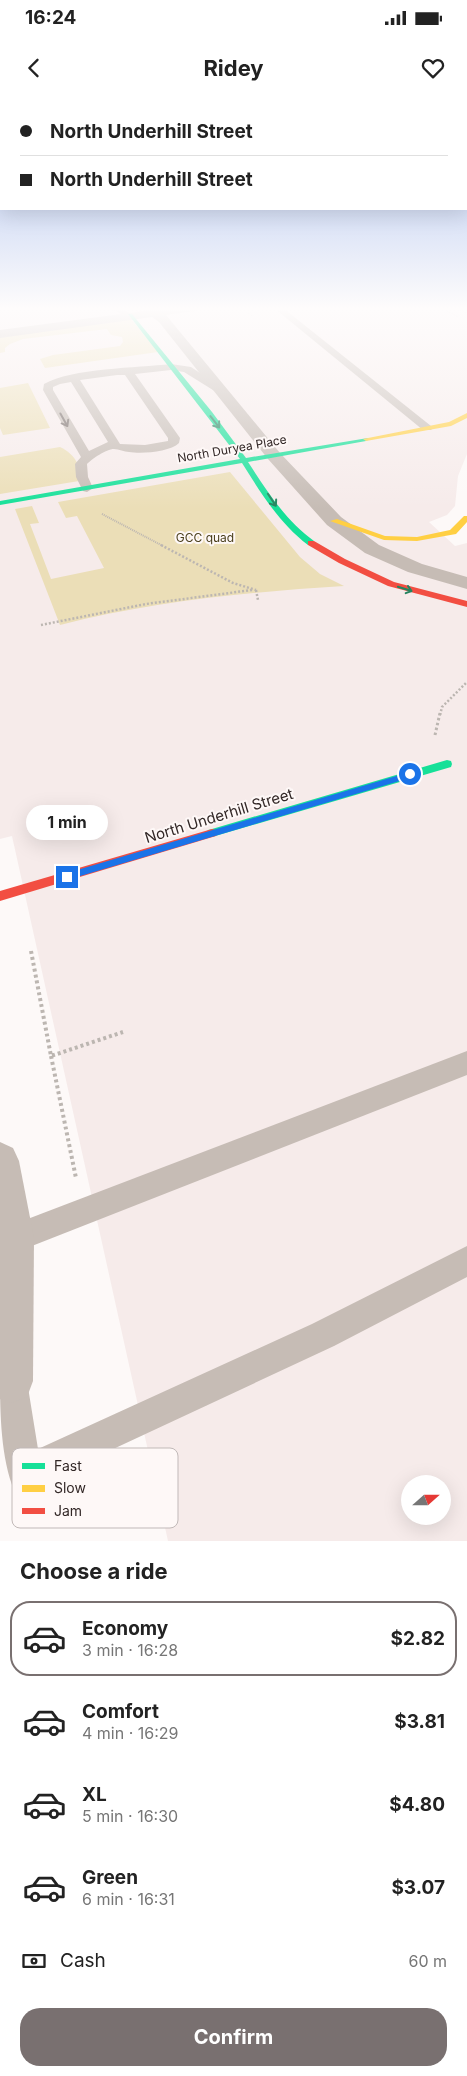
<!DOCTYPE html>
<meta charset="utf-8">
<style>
:root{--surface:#fff;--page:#f2f2f2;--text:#222;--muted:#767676;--line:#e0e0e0;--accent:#797070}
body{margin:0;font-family:Inter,sans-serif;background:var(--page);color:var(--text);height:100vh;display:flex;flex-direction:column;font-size:19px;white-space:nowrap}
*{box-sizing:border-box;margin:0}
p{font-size:16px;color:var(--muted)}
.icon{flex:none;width:28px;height:28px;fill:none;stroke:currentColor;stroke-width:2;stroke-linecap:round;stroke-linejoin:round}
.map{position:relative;height:1441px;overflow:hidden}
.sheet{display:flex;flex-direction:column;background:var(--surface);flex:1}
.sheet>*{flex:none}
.hud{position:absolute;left:0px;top:0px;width:468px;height:110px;box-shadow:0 5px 20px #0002;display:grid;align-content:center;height:110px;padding:0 20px;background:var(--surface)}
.needle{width:32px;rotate:69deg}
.controls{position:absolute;left:401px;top:1375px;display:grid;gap:10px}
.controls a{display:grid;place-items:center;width:50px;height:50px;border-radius:50%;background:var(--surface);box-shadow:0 5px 20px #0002;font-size:25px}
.end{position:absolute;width:22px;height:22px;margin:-11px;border:6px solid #1a73e8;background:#fff;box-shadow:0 0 0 2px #fff}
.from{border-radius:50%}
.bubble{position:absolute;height:35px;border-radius:18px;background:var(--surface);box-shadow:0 5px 20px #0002;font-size:16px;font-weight:700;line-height:35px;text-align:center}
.hud b{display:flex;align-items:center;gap:18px;height:48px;font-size:19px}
.hud b+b{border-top:1px solid var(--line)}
.hud i{width:12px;height:12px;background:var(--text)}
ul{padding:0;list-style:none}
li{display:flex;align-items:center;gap:15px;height:75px;margin:0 10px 8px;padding:0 10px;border:2px solid transparent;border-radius:20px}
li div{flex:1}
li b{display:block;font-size:19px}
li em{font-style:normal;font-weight:700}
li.current{border-color:var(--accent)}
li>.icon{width:45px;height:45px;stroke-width:1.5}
h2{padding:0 20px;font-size:22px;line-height:60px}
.pay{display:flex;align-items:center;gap:12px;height:55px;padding:0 20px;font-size:19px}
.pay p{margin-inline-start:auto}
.action{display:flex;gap:10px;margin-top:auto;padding:10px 20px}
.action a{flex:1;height:58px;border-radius:20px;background:var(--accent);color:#fff;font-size:20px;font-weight:700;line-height:58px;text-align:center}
.status{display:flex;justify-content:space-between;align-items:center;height:35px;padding:0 25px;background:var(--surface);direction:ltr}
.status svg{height:14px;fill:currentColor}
header{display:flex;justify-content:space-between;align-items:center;height:65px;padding:0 20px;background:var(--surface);font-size:22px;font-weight:700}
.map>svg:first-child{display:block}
</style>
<div class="status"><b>16:24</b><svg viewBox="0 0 49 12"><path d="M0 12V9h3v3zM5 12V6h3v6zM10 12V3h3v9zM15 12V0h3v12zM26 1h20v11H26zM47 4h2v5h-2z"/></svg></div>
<header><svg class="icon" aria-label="back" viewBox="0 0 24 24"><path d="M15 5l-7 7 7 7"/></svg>Ridey<svg class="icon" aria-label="heart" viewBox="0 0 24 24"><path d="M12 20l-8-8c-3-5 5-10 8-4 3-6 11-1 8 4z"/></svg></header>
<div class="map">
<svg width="467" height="1441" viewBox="0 0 467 1441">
<rect width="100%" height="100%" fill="#fdf9f8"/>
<!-- built -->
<path fill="#f6ebea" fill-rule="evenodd" d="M0 208H467V354L458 376 455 406 447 415 429 422 455 446 467 443V1441H168L12 736 0 739ZM410 1384H442V1416H410Z"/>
<!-- green -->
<g fill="#ebdeb7">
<polygon points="131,219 158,252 45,268 40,259 53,255 120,246 123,242 122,237 111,235 107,229 23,239 10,244 5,248 5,252 0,253 0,236"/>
<polygon points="28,283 50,328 3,335 0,328 0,288"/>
<path d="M60 347C74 354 82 365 79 381L0 394V357Z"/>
<path d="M230 372 300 457 320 474 344 486C249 492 153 501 60 525L15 409 32 406 39 423 30 424 51 479 104 468 77 416 66 418 58 402Z"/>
</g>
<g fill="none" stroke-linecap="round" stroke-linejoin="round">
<!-- path-far4 -->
<g stroke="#bcb6b1" stroke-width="1" stroke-dasharray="1 1" stroke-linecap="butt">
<polyline points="370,208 386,208"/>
<polyline points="442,208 458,217"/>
<polyline points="454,208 467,213"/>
<polyline points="245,210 252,216"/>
</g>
<!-- path-far3 -->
<polyline stroke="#bcb6b1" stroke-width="2" stroke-dasharray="1 1" stroke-linecap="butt" points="102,414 163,446"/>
<!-- path-far2 -->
<g stroke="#bcb6b1" stroke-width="2.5" stroke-dasharray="2 2" stroke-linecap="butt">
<polyline points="161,445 233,483 256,490"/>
<polyline points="256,490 258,500"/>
<polyline points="41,525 146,504 252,490"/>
<polyline points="440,615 442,607 467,582"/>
</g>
<!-- path-far1 -->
<polyline stroke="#bcb6b1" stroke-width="3" stroke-dasharray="2.5 2.5" stroke-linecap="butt" points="435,635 440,613"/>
<!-- path -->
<g stroke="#bcb6b1" stroke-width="4" stroke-dasharray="3 3" stroke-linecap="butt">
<polyline points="31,851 51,956 123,932"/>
<polyline points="51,956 76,1078"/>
</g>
<!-- lane -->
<g fill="#c6bcb5" fill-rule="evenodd">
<polygon points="110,208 120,208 134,215 133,217 127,217"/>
<polygon points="274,208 283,208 431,326 433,328 431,330 423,330"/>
<path d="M171 264 191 267 230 293 225 296 221 295 184 272 171 270 135 274 180 338 179 343C170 352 142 354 129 352 124 352 119 349 114 349 106 349 92 359 87 364L88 377 93 388 87 392 83 391 76 377 75 364 81 357 43 290 44 284C72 268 137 268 171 264ZM117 275H125L168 338V341L145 345 120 344 80 280ZM71 282 108 342 89 351 53 290V287L60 284Z"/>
<polygon points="467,951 467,975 14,1153 4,1148 0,1137 4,1128"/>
<path d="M467 1146V1177L334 1246 36 1385 24 1390 12 1385C0 1350 0 1307 0 1269L11 1265 22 1270 27 1281 38 1349 312 1224Z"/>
</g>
<!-- street -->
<g fill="#c6bcb5" fill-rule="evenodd">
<polygon points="142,208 197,208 195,211 166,215 280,353 341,417 379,445 422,464 467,477 467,489 408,472 365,453 327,425 268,359 159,222 152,217 0,238 0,230 144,211"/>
<polygon points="0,1042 13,1048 19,1061 34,1138 33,1281 27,1297 11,1303 0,1299"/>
</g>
<!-- fast -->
<g fill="#16e098" fill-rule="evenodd">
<path d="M128 214H132L212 312 246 358 368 338V340L366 341 248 362C267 391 285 420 314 441V445H308C279 423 261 393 242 363L0 405V401L240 359Z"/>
<polygon points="447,660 451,661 452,664 451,667 212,737 208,736 206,733 208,730 212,729"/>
</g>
<!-- slow -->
<g fill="#ffcf43" fill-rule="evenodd">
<polygon points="467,313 467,318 451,326 366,341 363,339 449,322"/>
<polygon points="464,416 467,416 467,422 456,434 417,441 384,440 330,421 337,419 385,436 417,437 450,430"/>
</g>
<!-- jam -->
<g fill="#f24e42" fill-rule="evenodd">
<polygon points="308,441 314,441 345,459 394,482 467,501 467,507 388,486 339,463 308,445"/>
<polygon points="212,729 216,730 218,733 216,736 0,801 0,791"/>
</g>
</g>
<!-- one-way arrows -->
<defs><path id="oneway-shaft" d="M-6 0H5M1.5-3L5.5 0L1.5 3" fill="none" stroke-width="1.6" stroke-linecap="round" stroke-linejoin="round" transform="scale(1.25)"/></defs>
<use stroke="#756a66" href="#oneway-shaft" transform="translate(64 320) rotate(61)"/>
<g stroke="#24845f">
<use href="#oneway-shaft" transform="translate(215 322) rotate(52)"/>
<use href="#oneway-shaft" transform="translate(272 400) rotate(56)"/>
<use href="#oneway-shaft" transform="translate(405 489) rotate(17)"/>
</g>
<!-- sky -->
<linearGradient id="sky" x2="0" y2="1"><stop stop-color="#aac0ef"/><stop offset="0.51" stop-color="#fefcfc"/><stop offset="1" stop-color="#fefcfc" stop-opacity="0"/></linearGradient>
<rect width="467" height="409" fill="url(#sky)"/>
<!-- route -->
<polygon fill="#1a73e8" points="410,672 413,672 413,677 67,780 62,777 67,773"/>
<g text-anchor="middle" stroke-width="4" stroke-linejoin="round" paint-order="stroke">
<!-- far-street labels -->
<g font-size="12" fill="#322726" stroke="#fef8f7">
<text transform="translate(232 349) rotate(-10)" y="4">North Duryea Place</text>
</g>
<!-- far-park labels -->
<g font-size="12" fill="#4a3f1c" stroke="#fef8f7">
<text x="205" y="442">GCC quad</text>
</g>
<!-- street labels -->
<g font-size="15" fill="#322726" stroke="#fef8f7">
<text transform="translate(219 716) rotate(-17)" y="5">North Underhill Street</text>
</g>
</g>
<!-- legend -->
<rect x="12" y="1348" width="166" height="80" rx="8" fill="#fef8f7" stroke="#c1b9b8" stroke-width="1"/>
<rect x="22" y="1363" width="23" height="6" fill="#16e098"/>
<rect x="22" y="1385" width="23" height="7" fill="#ffcf43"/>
<rect x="22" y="1408" width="23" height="6" fill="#f24e42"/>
<g font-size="14" fill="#322726">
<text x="54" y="1371">Fast</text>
<text x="54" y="1393">Slow</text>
<text x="54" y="1416">Jam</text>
</g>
</svg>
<div class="controls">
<a><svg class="needle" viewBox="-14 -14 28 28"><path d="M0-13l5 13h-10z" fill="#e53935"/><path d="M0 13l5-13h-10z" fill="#767676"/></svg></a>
</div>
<i class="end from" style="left:410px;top:674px"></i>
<i class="end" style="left:67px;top:777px"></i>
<div class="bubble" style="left:26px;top:705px;width:82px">1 min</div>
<div class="hud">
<b><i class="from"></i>North Underhill Street</b>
<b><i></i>North Underhill Street</b>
</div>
</div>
<section class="sheet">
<h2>Choose a ride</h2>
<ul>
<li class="current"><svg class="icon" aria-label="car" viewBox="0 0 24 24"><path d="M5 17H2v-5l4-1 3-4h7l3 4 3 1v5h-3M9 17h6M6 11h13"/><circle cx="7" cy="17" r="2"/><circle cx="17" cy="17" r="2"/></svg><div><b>Economy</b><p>3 min · 16:28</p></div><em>$2.82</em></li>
<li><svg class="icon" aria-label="car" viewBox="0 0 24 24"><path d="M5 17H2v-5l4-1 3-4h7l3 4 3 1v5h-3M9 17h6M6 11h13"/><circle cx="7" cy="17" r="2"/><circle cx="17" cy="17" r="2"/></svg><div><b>Comfort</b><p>4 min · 16:29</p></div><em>$3.81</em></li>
<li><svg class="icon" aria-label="car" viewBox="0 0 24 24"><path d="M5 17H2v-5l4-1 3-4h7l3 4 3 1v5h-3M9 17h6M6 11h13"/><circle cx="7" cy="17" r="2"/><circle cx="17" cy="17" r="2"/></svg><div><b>XL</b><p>5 min · 16:30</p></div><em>$4.80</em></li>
<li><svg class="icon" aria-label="car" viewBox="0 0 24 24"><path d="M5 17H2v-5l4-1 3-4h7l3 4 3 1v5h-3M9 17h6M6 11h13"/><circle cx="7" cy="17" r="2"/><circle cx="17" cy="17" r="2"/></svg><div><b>Green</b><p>6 min · 16:31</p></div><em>$3.07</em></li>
</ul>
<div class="pay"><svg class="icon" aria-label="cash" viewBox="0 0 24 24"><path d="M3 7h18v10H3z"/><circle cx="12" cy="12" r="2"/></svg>Cash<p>60 m</p></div>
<div class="action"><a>Confirm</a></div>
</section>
